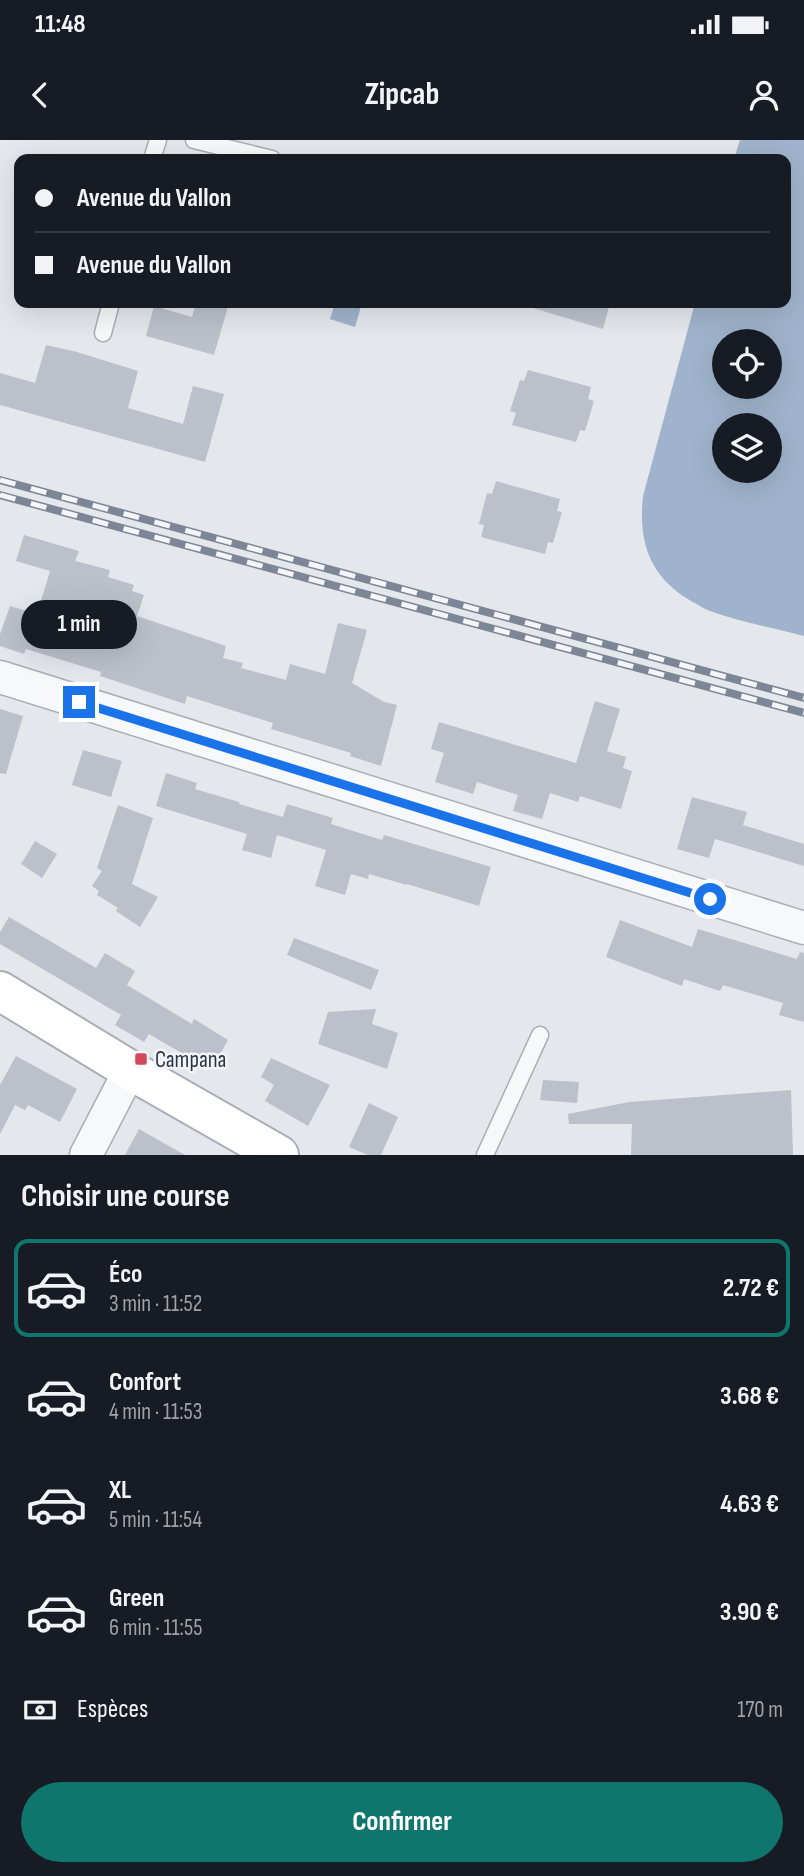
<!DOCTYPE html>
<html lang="fr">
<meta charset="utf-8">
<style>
:root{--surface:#171b24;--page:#242831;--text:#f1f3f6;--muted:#9ea1a6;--line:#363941;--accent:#0f766e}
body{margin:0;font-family:"Sofia Sans Condensed",sans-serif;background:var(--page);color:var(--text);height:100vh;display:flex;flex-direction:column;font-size:26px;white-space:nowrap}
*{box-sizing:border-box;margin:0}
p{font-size:23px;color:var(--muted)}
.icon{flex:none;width:38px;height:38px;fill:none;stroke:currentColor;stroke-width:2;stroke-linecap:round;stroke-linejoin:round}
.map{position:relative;height:1015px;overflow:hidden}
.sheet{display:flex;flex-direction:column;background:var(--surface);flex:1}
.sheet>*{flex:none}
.guide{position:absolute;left:14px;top:14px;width:777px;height:154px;border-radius:14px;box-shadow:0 7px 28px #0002;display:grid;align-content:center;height:154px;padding:0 21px;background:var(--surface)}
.tools{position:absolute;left:712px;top:189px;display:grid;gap:14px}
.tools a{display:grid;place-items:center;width:70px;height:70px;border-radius:50%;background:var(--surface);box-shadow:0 7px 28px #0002;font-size:35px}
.end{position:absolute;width:32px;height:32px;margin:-16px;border:9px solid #1a73e8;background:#fff;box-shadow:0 0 0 4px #fff}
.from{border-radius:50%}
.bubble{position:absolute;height:49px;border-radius:24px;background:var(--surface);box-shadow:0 7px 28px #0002;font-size:23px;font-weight:700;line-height:49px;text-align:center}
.guide b{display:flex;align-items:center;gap:24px;height:66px;font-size:26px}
.guide b+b{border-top:2px solid var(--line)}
.guide i{width:18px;height:18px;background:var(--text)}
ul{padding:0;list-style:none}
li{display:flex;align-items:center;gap:21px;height:98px;margin:0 14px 10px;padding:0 7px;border:4px solid transparent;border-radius:14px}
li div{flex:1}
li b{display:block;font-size:26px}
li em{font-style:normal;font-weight:700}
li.on{border-color:var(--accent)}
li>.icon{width:63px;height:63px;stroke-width:1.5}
h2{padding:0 21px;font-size:32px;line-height:84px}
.pay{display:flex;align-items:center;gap:18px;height:77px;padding:0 21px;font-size:26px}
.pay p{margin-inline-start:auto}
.primary-button{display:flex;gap:14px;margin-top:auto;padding:14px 21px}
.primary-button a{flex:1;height:80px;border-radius:42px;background:var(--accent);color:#fff;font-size:28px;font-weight:700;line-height:80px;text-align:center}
.status{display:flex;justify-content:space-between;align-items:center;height:49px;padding:0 35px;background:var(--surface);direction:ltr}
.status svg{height:19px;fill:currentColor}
header{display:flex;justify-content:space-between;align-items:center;height:91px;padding:0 21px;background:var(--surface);font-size:32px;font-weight:700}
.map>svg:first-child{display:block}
</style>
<div class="status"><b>11:48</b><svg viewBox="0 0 49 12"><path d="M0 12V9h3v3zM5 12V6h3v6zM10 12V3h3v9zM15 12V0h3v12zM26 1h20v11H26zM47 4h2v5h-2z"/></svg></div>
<header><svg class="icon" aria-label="back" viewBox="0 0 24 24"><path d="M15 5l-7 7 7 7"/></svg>Zipcab<svg class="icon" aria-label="person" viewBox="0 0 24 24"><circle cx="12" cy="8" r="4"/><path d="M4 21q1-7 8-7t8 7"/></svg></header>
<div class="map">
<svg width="804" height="1015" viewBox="0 0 804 1015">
<rect width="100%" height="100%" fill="#e4e7ec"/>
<!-- water -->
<g fill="#9fb4cc" fill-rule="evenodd">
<path d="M740 0H804V496C773 488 741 482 710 471 704 469 697 464 691 461 650 437 638 403 643 356L695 163H786V19H734ZM724 201H770V247H724ZM724 285H770V331H724Z"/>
<polygon points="335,163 362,163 355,187 330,179"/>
</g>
<!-- building -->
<g fill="#bbc0ca">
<polygon points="196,163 229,163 214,215 146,196 154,166 192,177"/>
<polygon points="534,163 610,163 603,189 533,168"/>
<polygon points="46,205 77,212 138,231 128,268 183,284 193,246 224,254 205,322 0,265 0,233 35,243"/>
<polygon points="528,230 591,247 588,259 594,261 585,291 580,290 576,302 512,285 516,273 510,271 520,240 524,241"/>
<polygon points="496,341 560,359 557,371 562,372 553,403 548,402 545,414 481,397 484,385 479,384 487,353 492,354"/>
<polygon points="24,395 79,411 75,421 110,430 108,437 134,445 132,451 144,455 137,476 226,506 223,518 243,523 241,528 286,540 290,524 325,534 338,483 367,490 352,543 384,562 397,565 381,626 350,616 351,613 271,589 273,583 187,556 185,564 100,536 101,532 26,509 24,514 0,506 0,494 10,466 37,474 50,431 16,421"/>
<polygon points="595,561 620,569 607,611 626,617 623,628 632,631 621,669 580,656 578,662 550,653 542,679 513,671 518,655 477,642 473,654 435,642 444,613 431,609 439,582 576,623"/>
<polygon points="0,569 23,576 6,634 0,633"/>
<polygon points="83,610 122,621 111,657 72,645"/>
<polygon points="166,633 197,643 195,649 239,662 239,664 283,677 287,664 333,678 331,684 382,700 384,695 491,727 479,766 407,744 407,745 369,734 368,739 351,734 345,755 315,746 326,710 277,695 271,718 242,710 247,694 156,666"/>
<polygon points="692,657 747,672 743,685 804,704 804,726 715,699 709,718 677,709"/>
<polygon points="118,665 153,678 132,744 158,757 140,787 116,771 118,768 97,755 99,751 92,746 102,731 97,728"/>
<polygon points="35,701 57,714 42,738 21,724"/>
<polygon points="9,777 96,828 105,813 135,831 127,845 192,884 194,879 228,900 211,930 149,894 144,902 115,885 121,875 0,804 0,792"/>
<polygon points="620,780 692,807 698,789 797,819 800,812 804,813 804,882 779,875 783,863 723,845 720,851 684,839 682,846 606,817"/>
<polygon points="294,798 379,830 371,850 287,815"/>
<polygon points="376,869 372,884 398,893 387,929 318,904 328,872"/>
<polygon points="16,916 77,949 60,982 28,965 25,970 15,965 0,994 0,945"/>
<polygon points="271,918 330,945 308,986 265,961 274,945 261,937"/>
<polygon points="543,940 579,942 577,963 540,960"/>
<polygon points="791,950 793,1015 631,1015 632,984 569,984 568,974 629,962"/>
<polygon points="369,963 398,977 381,1015 368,1015 349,1007"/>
<polygon points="139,989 185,1015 125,1015"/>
</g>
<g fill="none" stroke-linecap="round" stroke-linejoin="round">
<!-- lane casing -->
<g stroke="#a9aeb7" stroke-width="19">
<g id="lane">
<polyline points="194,0 272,19"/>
<polyline points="152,19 158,0"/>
<polyline points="103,193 111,163"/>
<polyline points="485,1015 540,895"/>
</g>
</g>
<!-- street casing -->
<g stroke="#a9aeb7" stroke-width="35">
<g id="street">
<polyline points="0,537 804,788"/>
<polyline points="86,1015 130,930"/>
</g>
</g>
<!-- secondary casing -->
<g stroke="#a9aeb7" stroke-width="42">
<polyline id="secondary" points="0,851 130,930 279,1015"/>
</g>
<!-- lane -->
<use href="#lane" stroke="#f7f8fa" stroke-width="16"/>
<!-- street -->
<use href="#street" stroke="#f7f8fa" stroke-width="32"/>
<!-- secondary -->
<use href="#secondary" stroke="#fff" stroke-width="38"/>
<!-- rail casing -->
<g stroke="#7d8696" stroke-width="8">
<g id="rail">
<polyline points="0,340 804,558"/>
<polyline points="0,355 804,573"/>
</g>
</g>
<!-- rail -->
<use href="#rail" stroke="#f4f6f9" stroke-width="5" stroke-dasharray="16" stroke-linecap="butt"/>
</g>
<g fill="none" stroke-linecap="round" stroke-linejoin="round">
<!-- route -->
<polyline stroke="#1a73e8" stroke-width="9" points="79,562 710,759"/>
</g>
<!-- markers -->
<rect fill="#d1495b" stroke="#f4f6f9" stroke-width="2.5" x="134" y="912" width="14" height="14" rx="3.5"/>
<g text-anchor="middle" stroke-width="5" stroke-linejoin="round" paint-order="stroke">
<!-- poi labels -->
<g font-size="23" fill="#2b3445" stroke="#f4f6f9" text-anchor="start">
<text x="155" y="927">Campana</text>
</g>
</g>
</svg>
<div class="tools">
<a><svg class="icon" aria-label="locate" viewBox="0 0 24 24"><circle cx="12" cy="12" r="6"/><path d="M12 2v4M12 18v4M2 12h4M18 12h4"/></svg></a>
<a><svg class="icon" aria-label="layers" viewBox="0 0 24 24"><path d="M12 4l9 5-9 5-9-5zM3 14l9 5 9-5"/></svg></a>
</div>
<i class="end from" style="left:710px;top:759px"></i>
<i class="end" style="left:79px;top:562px"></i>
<div class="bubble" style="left:21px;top:460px;width:116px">1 min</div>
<div class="guide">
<b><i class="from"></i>Avenue du Vallon</b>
<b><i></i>Avenue du Vallon</b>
</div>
</div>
<section class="sheet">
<h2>Choisir une course</h2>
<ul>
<li class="on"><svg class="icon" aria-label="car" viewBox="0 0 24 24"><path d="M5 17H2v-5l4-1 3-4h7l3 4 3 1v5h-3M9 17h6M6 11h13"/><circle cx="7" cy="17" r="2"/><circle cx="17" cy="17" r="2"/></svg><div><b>Éco</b><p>3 min · 11:52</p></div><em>2.72 €</em></li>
<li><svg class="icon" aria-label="car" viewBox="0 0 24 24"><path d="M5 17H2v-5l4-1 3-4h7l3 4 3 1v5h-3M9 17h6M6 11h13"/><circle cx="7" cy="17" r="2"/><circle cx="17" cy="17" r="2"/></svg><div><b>Confort</b><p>4 min · 11:53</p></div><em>3.68 €</em></li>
<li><svg class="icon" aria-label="car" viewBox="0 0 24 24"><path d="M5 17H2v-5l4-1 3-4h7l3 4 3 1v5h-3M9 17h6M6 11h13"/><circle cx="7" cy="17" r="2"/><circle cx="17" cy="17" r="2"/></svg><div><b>XL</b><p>5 min · 11:54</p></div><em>4.63 €</em></li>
<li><svg class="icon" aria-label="car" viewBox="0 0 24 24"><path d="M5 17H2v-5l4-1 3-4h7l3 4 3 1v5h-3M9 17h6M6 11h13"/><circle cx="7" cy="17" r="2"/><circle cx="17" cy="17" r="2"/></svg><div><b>Green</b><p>6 min · 11:55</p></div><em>3.90 €</em></li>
</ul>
<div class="pay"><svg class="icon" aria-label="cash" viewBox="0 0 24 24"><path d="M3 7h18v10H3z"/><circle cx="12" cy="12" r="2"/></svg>Espèces<p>170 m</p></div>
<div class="primary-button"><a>Confirmer</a></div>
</section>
